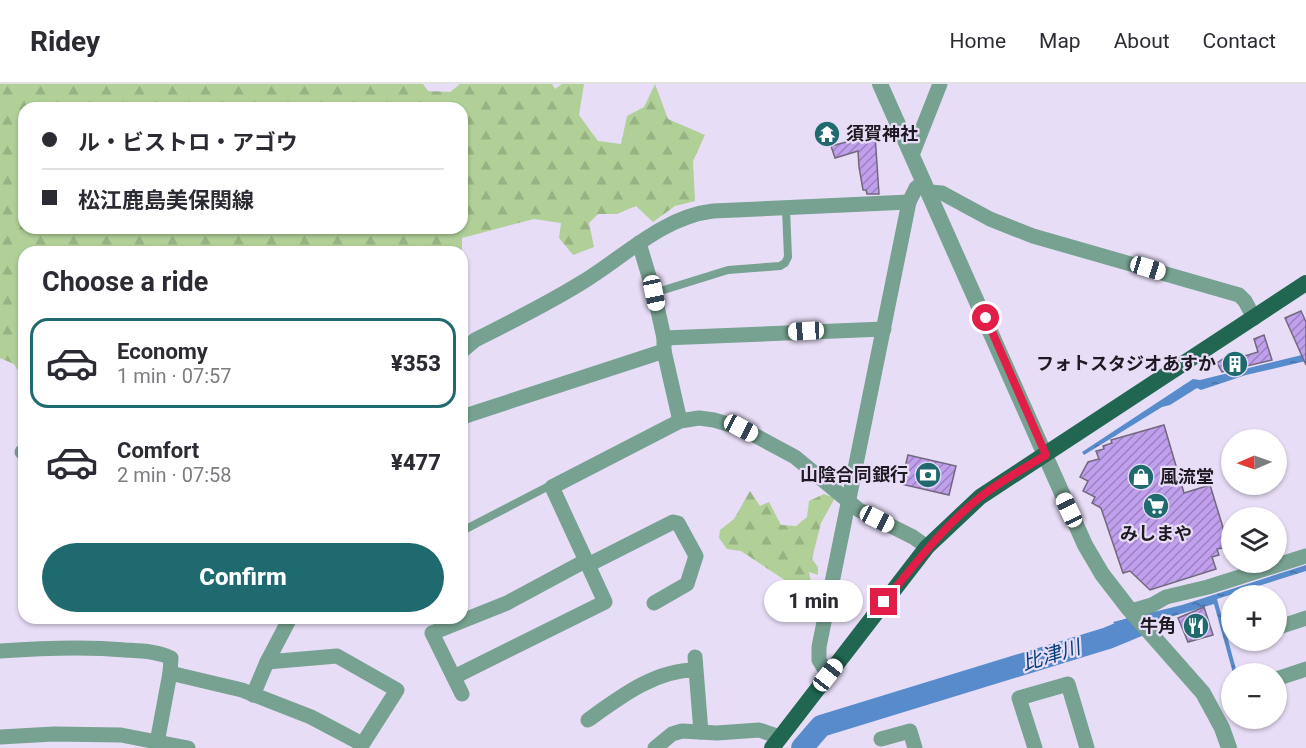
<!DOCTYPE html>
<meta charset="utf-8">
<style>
:root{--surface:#fff;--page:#f7f7f7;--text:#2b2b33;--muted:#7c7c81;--line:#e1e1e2;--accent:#1e6a6f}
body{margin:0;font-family:Roboto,"Noto Sans JP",sans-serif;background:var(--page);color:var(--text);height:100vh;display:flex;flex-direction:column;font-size:22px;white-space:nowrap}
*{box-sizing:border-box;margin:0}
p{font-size:20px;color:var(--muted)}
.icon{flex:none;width:33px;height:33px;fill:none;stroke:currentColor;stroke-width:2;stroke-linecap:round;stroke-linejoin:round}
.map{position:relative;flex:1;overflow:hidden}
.panel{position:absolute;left:18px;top:162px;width:450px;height:378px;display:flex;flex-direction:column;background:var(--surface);border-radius:18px;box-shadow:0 2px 4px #0004}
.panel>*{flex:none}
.guide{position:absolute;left:18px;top:18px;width:450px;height:132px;border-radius:18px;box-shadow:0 2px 4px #0004;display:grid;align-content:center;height:132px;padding:0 24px;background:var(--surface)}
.needle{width:39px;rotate:268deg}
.fabs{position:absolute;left:1221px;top:345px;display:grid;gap:12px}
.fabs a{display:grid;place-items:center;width:66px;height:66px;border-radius:50%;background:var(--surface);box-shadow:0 2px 4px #0004;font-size:30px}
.end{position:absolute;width:27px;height:27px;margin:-14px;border:8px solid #e11d48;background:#fff;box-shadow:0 0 0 3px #fff}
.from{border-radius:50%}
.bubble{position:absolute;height:42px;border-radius:21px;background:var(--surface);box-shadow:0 2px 4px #0004;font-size:20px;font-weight:800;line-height:42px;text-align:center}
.car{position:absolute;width:18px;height:36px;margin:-18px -9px;border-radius:8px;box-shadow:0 0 4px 2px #0007;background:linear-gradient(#fff 24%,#345 0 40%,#fff 0 76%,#345 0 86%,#fff 0)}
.guide b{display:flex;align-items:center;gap:21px;height:57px;font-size:22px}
.guide b+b{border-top:2px solid var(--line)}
.guide i{width:15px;height:15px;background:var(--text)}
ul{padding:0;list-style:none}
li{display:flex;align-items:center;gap:18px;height:90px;margin:0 12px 9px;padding:0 12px;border:3px solid transparent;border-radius:18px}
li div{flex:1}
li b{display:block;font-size:22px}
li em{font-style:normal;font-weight:800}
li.on{border-color:var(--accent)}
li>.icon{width:54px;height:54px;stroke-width:1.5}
h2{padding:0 24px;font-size:27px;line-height:72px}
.primary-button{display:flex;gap:12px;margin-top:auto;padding:12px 24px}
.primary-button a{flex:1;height:69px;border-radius:36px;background:var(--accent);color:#fff;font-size:24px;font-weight:800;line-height:69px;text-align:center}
header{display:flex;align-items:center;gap:36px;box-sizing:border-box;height:84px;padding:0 30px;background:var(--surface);border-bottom:2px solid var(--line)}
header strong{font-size:28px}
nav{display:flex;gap:33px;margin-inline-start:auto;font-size:21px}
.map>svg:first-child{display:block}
</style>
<header>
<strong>Ridey</strong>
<nav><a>Home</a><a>Map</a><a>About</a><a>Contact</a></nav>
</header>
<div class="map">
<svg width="1306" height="664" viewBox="0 0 1306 664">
<defs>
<pattern id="forest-firs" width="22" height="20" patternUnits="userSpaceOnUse" patternTransform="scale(1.5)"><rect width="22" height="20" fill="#b0d098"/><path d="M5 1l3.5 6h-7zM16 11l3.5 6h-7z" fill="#97b283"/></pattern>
<pattern id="water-ripples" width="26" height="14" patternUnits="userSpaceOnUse" patternTransform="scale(1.5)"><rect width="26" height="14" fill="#578bcc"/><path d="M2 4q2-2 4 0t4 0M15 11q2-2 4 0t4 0" fill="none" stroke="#4771a5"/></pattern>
<pattern id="building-hatch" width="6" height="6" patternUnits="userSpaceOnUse" patternTransform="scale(1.5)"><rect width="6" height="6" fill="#c09fec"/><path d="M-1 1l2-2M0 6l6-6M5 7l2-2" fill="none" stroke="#9b81bf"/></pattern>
</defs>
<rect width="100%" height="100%" fill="#e7ddf6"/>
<!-- forest -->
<g fill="url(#forest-firs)" fill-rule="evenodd">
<path d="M0 0H423L428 7 450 8 460 0H552L555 5 562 0H584L579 31 598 57 621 60 627 32 644 23 655 0 668 35 705 51 693 77 695 117 675 122 653 138 636 122 617 130H598L589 139 594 163 573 171 559 154 561 139 534 135 462 154V168H24V297L14 280 0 274ZM24 24H462V144H24Z"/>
<polygon points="750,407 760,422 769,418 781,441 796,442 807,433 809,417 824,410 835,414 821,439 812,475 818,483 818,491 809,488 811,499 801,504 783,495 741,467 727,465 719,454 720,446 734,435"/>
</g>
<!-- water -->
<g fill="url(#water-ripples)">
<polygon points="1306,270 1306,277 1246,291 1201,306 1197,304 1170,321 1162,323 1084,371 1082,368 1193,295 1200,296"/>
<polygon points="1306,481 1306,487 1217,515 1237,589 1233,589 1214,520 1157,537 1123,551 1113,538 1182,521"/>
</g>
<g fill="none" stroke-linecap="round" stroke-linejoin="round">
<!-- river -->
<polyline stroke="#578bcc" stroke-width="22" points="802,664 821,642 1108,554 1149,537"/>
</g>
<!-- building -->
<g fill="url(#building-hatch)" stroke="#71687e" stroke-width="1.5">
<polygon points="862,51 875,51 879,110 867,110 866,106 863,106 859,83 858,67 835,74 831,62 854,56 862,56"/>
<polygon points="1301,227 1306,238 1306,281 1285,234"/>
<polygon points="1264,251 1272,276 1222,288 1217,279 1230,270 1238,274 1258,268 1254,255"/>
<polygon points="1164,341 1184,409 1210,401 1229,463 1217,465 1219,471 1212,473 1216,485 1150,506 1130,487 1123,489 1101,424 1092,419 1095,413 1083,407 1088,397 1080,393 1088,378 1099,375 1096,367 1104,365 1103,362 1112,359 1111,356"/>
<polygon points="908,371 956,382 949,411 901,400"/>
<polygon points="1204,523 1213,551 1188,558 1178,534"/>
</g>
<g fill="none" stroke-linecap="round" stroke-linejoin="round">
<!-- service -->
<g stroke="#77a190" stroke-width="8">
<polyline points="654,209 728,186 780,182 785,179 788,173 786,125"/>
<polyline points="462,447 547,403 552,403"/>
</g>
<!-- minor -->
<g stroke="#77a190" stroke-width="15">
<polyline points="912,71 940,0"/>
<polyline points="929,108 942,109 990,135 1033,152 1239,211 1245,217 1254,234"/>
<polyline points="639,159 654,209 664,254 884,245"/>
<path d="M462 267 475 256C511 238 547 220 581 199 623 174 662 133 713 127L909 118"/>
<polyline points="664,267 680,337"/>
<polyline points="462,333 664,267 664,254"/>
<polyline points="22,368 24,367"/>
<polyline points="588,481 552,403 680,337 699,334 714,336 741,344 795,373 859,426 913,453 927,463"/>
<polyline points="1131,527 1152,521 1166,513 1208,503 1306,472"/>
<polyline points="290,534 267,578 337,572 397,606 360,664"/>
<polyline points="1276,544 1306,534"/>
<path d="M0 567C42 564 83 562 125 566 141 567 156 567 171 574L170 589 156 664"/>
<polyline points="695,573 701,648"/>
<polyline points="170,589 242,606 311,633 362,660"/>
<polyline points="828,591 819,576 819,563 909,118 916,104 924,98"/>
<polyline points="454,593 605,518 588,481 673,438 678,439 696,472 687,500 654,519"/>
<polyline points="1276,595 1306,585"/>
<polyline points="462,610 432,549 507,519 585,477"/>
<polyline points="253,611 267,578"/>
<path d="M588 636C620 613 655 586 695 586"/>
<polyline points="0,653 54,650 121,651 188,664"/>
<polyline points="881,655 910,647 915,664"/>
<polyline points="655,664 672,650 682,647 717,649 759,646 780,653"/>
<polyline points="1035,664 1019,614 1068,600 1087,664"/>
</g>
<!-- tertiary -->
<polyline stroke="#77a190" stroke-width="16" points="880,0 1085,461 1102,490 1129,525 1203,609 1222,644 1229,664"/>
<!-- primary -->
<polyline stroke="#206650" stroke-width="16" points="772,664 927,463 980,413 1306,199"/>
</g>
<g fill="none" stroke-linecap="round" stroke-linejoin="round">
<!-- route -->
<path stroke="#e11d48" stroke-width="8" d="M884 518C914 481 942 444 979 414 999 398 1023 385 1046 371L986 234"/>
</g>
<!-- icons -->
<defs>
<g id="temple-disc" transform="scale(1.35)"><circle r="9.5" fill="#1e6a6f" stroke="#e7ddf6"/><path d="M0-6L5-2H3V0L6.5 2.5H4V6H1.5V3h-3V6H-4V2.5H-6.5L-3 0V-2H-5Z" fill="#fff"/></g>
<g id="building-disc" transform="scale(1.35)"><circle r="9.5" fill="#1e6a6f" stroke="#e7ddf6"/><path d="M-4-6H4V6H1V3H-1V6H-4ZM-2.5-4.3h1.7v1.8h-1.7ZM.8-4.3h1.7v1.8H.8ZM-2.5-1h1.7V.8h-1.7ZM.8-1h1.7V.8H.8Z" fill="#fff"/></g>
<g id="bank-disc" transform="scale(1.35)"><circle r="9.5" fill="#1e6a6f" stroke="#e7ddf6"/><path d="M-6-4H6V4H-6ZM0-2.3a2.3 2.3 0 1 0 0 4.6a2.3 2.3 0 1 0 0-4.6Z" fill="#fff"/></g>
<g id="shop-disc" transform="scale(1.35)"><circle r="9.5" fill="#1e6a6f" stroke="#e7ddf6"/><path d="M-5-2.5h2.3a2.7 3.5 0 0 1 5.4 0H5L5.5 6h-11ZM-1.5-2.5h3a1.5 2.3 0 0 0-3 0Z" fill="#fff"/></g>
<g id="supermarket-disc" transform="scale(1.35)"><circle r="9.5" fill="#1e6a6f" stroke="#e7ddf6"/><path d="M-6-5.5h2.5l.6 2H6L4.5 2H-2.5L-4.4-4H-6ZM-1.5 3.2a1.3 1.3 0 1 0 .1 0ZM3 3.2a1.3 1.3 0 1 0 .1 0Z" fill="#fff"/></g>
<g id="restaurant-disc" transform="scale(1.35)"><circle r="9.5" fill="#1e6a6f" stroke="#e7ddf6"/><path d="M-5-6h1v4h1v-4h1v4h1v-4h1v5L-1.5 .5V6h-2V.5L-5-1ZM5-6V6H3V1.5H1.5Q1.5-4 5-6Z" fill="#fff"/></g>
</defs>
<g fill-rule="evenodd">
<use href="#temple-disc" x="827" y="50"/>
<use href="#building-disc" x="1235" y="280"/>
<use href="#bank-disc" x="928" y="391"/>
<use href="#shop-disc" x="1141" y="393"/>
<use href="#supermarket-disc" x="1156" y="422"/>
<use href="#restaurant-disc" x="1196" y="542"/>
</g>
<g text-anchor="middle" stroke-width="4.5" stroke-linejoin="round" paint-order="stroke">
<!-- poi labels -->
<g font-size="18" font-weight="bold" fill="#1e1a23" stroke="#e7ddf6" text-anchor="end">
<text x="846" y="56" text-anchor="start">須賀神社</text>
<text x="1216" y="286">フォトスタジオあすか</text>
<text x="908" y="397">山陰合同銀行</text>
<text x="1160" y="399" text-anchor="start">風流堂</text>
<text x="1156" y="456" text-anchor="middle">みしまや</text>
<text x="1176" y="548">牛角</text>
</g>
<!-- water labels -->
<g font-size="20" font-style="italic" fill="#053e7a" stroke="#e7ddf6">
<text transform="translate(1051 571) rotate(-17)" y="7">比津川</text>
</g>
</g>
</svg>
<div class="fabs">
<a><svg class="needle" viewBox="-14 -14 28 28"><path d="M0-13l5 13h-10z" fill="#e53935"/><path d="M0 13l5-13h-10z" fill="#7c7c81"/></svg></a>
<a><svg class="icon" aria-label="layers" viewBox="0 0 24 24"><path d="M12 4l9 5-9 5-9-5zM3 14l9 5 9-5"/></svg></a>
<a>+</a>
<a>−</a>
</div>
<i class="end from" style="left:986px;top:234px"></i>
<i class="end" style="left:884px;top:518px"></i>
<div class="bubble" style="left:764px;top:496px;width:99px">1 min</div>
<i class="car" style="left:1148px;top:184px;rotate:107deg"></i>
<i class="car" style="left:654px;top:209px;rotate:168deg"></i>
<i class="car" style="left:806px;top:247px;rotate:267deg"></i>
<i class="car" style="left:741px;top:344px;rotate:118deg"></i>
<i class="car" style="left:1069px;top:426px;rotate:335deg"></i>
<i class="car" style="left:877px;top:435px;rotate:117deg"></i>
<i class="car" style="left:828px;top:591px;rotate:38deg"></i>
<div class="guide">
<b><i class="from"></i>ル・ビストロ・アゴウ</b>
<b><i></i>松江鹿島美保関線</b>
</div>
<section class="panel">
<h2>Choose a ride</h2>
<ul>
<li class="on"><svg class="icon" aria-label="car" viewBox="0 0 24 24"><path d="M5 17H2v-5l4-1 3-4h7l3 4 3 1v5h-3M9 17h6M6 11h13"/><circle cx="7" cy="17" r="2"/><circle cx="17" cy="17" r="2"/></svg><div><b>Economy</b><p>1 min · 07:57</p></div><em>¥353</em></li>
<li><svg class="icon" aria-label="car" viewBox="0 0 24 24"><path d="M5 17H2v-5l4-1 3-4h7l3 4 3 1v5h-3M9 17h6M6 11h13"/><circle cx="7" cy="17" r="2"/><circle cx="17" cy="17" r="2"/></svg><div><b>Comfort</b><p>2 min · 07:58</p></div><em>¥477</em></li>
</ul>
<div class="primary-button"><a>Confirm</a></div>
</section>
</div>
